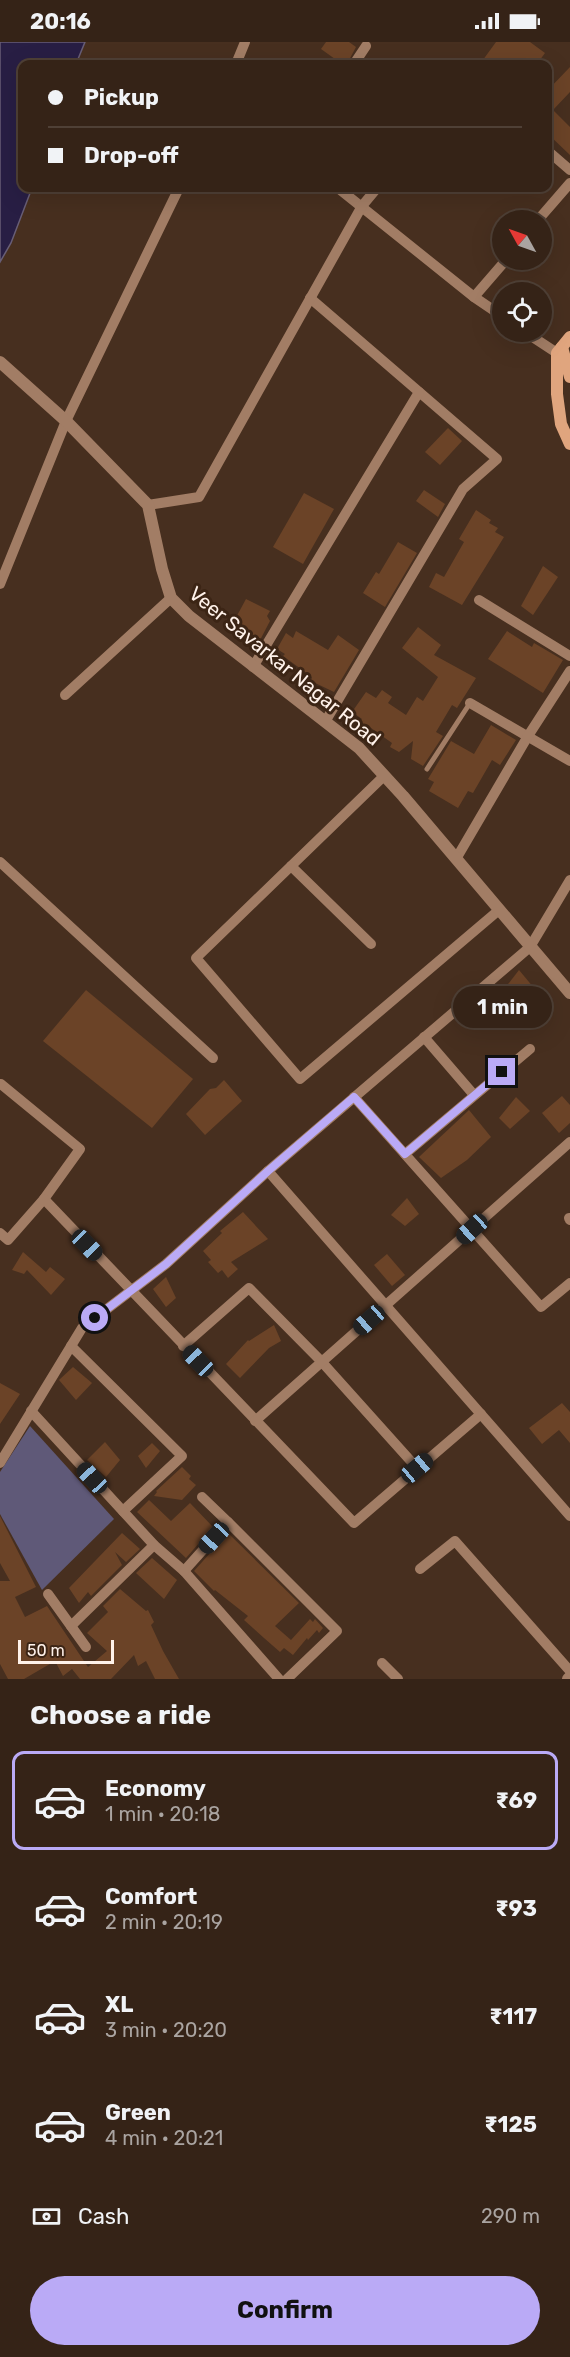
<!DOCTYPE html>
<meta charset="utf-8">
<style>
:root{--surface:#352317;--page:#402f24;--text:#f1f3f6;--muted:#aaa4a1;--line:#4f4036;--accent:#baaaf6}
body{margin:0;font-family:Rubik,sans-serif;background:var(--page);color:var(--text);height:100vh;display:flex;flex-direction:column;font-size:22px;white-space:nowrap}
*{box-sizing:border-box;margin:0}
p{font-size:20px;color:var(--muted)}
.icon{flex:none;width:33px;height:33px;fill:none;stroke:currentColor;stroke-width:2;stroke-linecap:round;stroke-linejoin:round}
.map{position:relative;height:1637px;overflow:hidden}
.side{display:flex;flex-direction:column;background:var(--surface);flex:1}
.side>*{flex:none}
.top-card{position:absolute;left:18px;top:18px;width:534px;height:132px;border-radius:12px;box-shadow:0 6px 24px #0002,0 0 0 2px var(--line);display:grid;align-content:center;height:132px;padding:0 30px;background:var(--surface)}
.needle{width:39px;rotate:310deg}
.fabs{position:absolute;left:492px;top:168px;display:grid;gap:12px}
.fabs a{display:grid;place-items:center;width:60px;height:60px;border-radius:50%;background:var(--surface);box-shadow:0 6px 24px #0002,0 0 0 2px var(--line);font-size:30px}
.scale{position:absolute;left:18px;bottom:15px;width:96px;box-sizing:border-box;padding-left:6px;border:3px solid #fff2ea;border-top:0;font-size:16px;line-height:21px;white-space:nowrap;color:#fff2ea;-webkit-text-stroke:4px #3c2515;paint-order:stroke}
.end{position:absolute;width:27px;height:27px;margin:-14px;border:8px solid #baaaf6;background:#111;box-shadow:0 0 0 3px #111}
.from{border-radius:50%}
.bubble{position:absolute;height:42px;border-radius:21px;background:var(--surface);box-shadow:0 6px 24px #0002,0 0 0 2px var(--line);font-size:20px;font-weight:700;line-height:42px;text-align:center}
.car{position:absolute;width:18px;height:36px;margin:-18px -9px;border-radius:8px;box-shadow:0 0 4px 2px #0007;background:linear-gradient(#222 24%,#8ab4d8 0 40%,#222 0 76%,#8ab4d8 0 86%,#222 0)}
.top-card b{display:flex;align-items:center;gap:21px;height:57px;font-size:22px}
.top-card b+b{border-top:2px solid var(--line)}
.top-card i{width:15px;height:15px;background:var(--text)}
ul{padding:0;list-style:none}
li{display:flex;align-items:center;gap:18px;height:99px;margin:0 12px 9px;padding:0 18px;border:3px solid transparent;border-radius:12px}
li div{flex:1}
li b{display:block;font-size:22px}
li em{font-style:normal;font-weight:700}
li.current{border-color:var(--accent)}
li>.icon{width:54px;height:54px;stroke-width:1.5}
h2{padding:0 30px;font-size:27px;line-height:72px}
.pay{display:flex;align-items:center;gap:15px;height:66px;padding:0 30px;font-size:22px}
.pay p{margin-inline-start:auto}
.primary-button{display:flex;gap:12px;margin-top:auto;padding:12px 30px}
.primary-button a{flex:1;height:69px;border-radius:36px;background:var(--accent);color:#111;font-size:24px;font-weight:700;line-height:69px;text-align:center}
.status{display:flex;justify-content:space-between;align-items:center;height:42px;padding:0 30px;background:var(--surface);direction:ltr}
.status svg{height:16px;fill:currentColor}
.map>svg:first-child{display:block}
</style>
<div class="status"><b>20:16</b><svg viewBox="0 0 49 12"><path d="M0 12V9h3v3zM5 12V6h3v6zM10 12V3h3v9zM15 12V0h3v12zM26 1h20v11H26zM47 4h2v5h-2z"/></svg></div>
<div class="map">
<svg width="570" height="1637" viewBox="0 0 570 1637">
<rect width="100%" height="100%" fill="#472f1f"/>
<!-- green -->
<polygon fill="#5f5978" points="30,1384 114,1477 42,1548 0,1472 0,1430"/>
<!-- water -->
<polygon fill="#281e44" stroke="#685e76" stroke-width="1.5" points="0,0 85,0 76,22 22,22 22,146 32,146 11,201 0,220"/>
<!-- building -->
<g fill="#6b4327">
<polygon points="326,0 349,0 356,5 347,22 342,22 321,7"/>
<polygon points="496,0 530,0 545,11 537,22 527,22 520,18 517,22 480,22"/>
<polygon points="570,25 570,50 553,68 570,85 570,113 548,92 548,48"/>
<polygon points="448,386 462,399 440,423 425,410"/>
<polygon points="424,448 445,462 438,475 416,459"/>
<polygon points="304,451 334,467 303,522 273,505"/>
<polygon points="476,468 491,478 489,481 498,486 495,490 504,495 462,563 429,545 436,531 444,535 464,500 459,497"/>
<polygon points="398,500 417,511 385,565 363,551 376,530 379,532"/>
<polygon points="543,524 558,535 533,573 521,564"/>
<polygon points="246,557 270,569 267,574 270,579 259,600 245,593 233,581"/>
<polygon points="418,585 441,603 434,613 476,636 457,666 452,663 436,690 443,694 423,724 411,717 413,699 399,710 390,705 392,701 371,686 368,691 357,683 362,677 352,670 366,650 376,656 382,648 392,655 388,661 406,673 417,655 423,659 438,635 402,606"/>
<polygon points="296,589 328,608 338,593 359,608 334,650 311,639 312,635 283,614 285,612 277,607 286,591 293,596"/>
<polygon points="507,589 532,605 534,601 563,618 543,651 488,617"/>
<polygon points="491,683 516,698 500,723 492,718 473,751 468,749 458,766 429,749 434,740 428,737 451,699 474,712"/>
<polygon points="519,928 539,952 523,967 505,946"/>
<polygon points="86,948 193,1037 152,1086 43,999"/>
<polygon points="224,1038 242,1059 205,1093 186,1072 210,1047 216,1046"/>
<polygon points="562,1054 570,1063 570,1081 559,1091 542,1071"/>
<polygon points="516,1055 530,1069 510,1087 499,1076"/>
<polygon points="469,1068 491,1095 467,1118 441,1136 419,1115"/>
<polygon points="407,1156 419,1172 405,1184 391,1173"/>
<polygon points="243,1170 268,1197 231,1220 238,1227 228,1236 222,1228 218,1231 208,1220 211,1218 203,1209 222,1191 220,1189"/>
<polygon points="23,1210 46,1230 50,1225 65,1237 51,1253 27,1228 24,1232 12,1228"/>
<polygon points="387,1212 405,1233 392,1244 374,1223"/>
<polygon points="166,1235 176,1256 166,1265 153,1247"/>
<polygon points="274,1283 281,1299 269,1306 240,1336 226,1322 248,1298 249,1299"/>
<polygon points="73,1325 92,1341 76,1358 59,1338"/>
<polygon points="0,1341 20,1352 0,1382"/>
<polygon points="562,1361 570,1370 570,1401 559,1388 542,1402 529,1386"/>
<polygon points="105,1400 120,1418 106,1435 87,1418"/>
<polygon points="152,1401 160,1409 146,1426 138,1414"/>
<polygon points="182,1425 191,1434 189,1437 196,1443 182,1458 154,1454 157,1450 156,1449"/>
<polygon points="149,1458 171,1479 190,1461 213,1485 186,1516 137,1470"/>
<polygon points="0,1474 36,1545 15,1555 25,1575 47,1564 88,1625 107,1609 87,1591 108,1570 103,1564 120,1547 146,1569 148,1568 154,1580 151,1583 163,1609 179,1637 155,1637 146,1619 138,1624 134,1613 111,1637 80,1637 72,1627 63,1634 55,1619 24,1637 8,1637 0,1622 0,1539 10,1539 0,1521"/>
<polygon points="122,1491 140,1507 126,1520 115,1510 122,1523 91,1554 88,1550 79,1561 69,1546"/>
<polygon points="228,1491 299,1561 275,1584 291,1598 310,1577 313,1580 315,1577 323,1586 319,1591 317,1588 308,1598 307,1596 293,1613 284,1606 280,1610 264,1596 244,1578 248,1574 215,1548 214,1549 194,1529"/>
<polygon points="152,1516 177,1538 164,1557 136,1531"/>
</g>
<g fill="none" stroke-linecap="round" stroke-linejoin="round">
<!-- service -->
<polyline stroke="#a27d65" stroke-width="5" points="427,727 470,661"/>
<!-- minor -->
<g stroke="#a27d65" stroke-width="10">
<polyline points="236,22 245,0"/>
<polyline points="354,22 366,4"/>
<polyline points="548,109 570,128"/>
<polyline points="338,146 474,255 502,274"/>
<polyline points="538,178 570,141"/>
<polyline points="474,255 506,218"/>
<polyline points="310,256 497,417 463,447 325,680"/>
<polyline points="525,290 557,311"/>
<polyline points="148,463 199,455 362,164 377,146"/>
<polyline points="0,542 66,379 179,146"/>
<polyline points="479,558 570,614"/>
<polyline points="253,625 419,350"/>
<polyline points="65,653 171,556"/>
<polyline points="470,661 570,719"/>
<polyline points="384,734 196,916 300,1037 499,868"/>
<polyline points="456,817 528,694 570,629"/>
<polyline points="0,820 213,1016"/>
<polyline points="291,824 371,902"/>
<polyline points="424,995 474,1053"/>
<polyline points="1,1042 80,1107 44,1157"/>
<polyline points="354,1055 541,1265 570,1241"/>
<polyline points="405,1112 530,1007"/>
<polyline points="268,1129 570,1474"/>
<polyline points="569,1176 570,1178"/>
<polyline points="0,1191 8,1198 44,1157 354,1481 481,1372"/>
<polyline points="71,1304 182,1414 123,1469"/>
<polyline points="183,1304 249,1246 321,1319 417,1426"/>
<polyline points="31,1369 154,1503 184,1529 279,1637"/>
<polyline points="255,1379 570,1100"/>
<polyline points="0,1421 82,1286 166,1222 268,1129 530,905 570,838"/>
<polyline points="202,1455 228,1480"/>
<polyline points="420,1527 455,1499 570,1629"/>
<polyline points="184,1529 228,1480 337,1589 287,1637"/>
<polyline points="48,1552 86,1605"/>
<polyline points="71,1584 154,1503"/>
<polyline points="382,1621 398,1637"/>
</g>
<!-- tertiary -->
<g stroke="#a27d65" stroke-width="12">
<polyline points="0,320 66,379 148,463 162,527 171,556 189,574 359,706 403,754 570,951"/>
<polyline points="568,1637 570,1635"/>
</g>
<!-- secondary -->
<g stroke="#e0a57e" stroke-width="12">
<polyline points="570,295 557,311 557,352 561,382 570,402"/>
<polyline points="562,305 570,335"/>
</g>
</g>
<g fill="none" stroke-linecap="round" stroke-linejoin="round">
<!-- route -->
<polyline stroke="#baaaf6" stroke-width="8" points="95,1276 166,1222 268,1129 354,1055 405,1112 502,1030"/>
</g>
<g text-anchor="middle" stroke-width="6" stroke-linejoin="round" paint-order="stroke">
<!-- street labels -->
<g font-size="20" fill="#fff2ea" stroke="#3c2515">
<text transform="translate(285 624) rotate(39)" y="7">Veer Savarkar Nagar Road</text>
</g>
</g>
</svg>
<div class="fabs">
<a><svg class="needle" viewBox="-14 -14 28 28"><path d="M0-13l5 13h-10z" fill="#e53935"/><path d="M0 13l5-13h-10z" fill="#aaa4a1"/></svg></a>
<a><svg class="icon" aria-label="locate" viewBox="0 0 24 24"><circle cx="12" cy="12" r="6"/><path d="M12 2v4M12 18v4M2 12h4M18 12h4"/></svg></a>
</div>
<div class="scale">50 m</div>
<i class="end from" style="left:95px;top:1276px"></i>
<i class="end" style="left:502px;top:1030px"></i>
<div class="bubble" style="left:453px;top:944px;width:99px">1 min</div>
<i class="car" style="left:472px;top:1187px;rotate:228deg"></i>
<i class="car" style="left:87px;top:1203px;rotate:136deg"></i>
<i class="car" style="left:369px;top:1278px;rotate:229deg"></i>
<i class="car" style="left:198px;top:1319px;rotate:316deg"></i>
<i class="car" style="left:417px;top:1426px;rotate:50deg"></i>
<i class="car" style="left:92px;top:1436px;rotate:317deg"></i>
<i class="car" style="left:214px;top:1496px;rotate:223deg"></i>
<div class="top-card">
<b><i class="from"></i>Pickup</b>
<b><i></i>Drop-off</b>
</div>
</div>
<section class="side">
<h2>Choose a ride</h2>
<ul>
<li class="current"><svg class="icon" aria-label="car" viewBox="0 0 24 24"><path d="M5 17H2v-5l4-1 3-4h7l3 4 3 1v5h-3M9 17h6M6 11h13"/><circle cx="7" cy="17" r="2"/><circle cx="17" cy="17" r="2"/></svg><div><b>Economy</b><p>1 min · 20:18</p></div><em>₹69</em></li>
<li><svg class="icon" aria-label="car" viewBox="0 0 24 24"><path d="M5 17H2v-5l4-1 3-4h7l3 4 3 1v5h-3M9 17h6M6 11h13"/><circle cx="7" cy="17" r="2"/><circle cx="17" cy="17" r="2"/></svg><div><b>Comfort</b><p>2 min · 20:19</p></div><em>₹93</em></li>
<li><svg class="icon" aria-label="car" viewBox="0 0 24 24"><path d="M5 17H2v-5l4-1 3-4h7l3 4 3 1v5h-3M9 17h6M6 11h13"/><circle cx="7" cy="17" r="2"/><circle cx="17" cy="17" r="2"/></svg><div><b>XL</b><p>3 min · 20:20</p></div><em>₹117</em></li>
<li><svg class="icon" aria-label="car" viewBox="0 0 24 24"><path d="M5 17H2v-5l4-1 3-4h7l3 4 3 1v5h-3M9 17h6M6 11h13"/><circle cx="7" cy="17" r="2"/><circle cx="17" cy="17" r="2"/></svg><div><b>Green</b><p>4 min · 20:21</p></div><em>₹125</em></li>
</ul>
<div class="pay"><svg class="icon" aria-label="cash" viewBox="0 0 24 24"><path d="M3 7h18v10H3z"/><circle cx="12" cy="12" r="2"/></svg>Cash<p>290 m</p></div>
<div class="primary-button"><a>Confirm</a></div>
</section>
